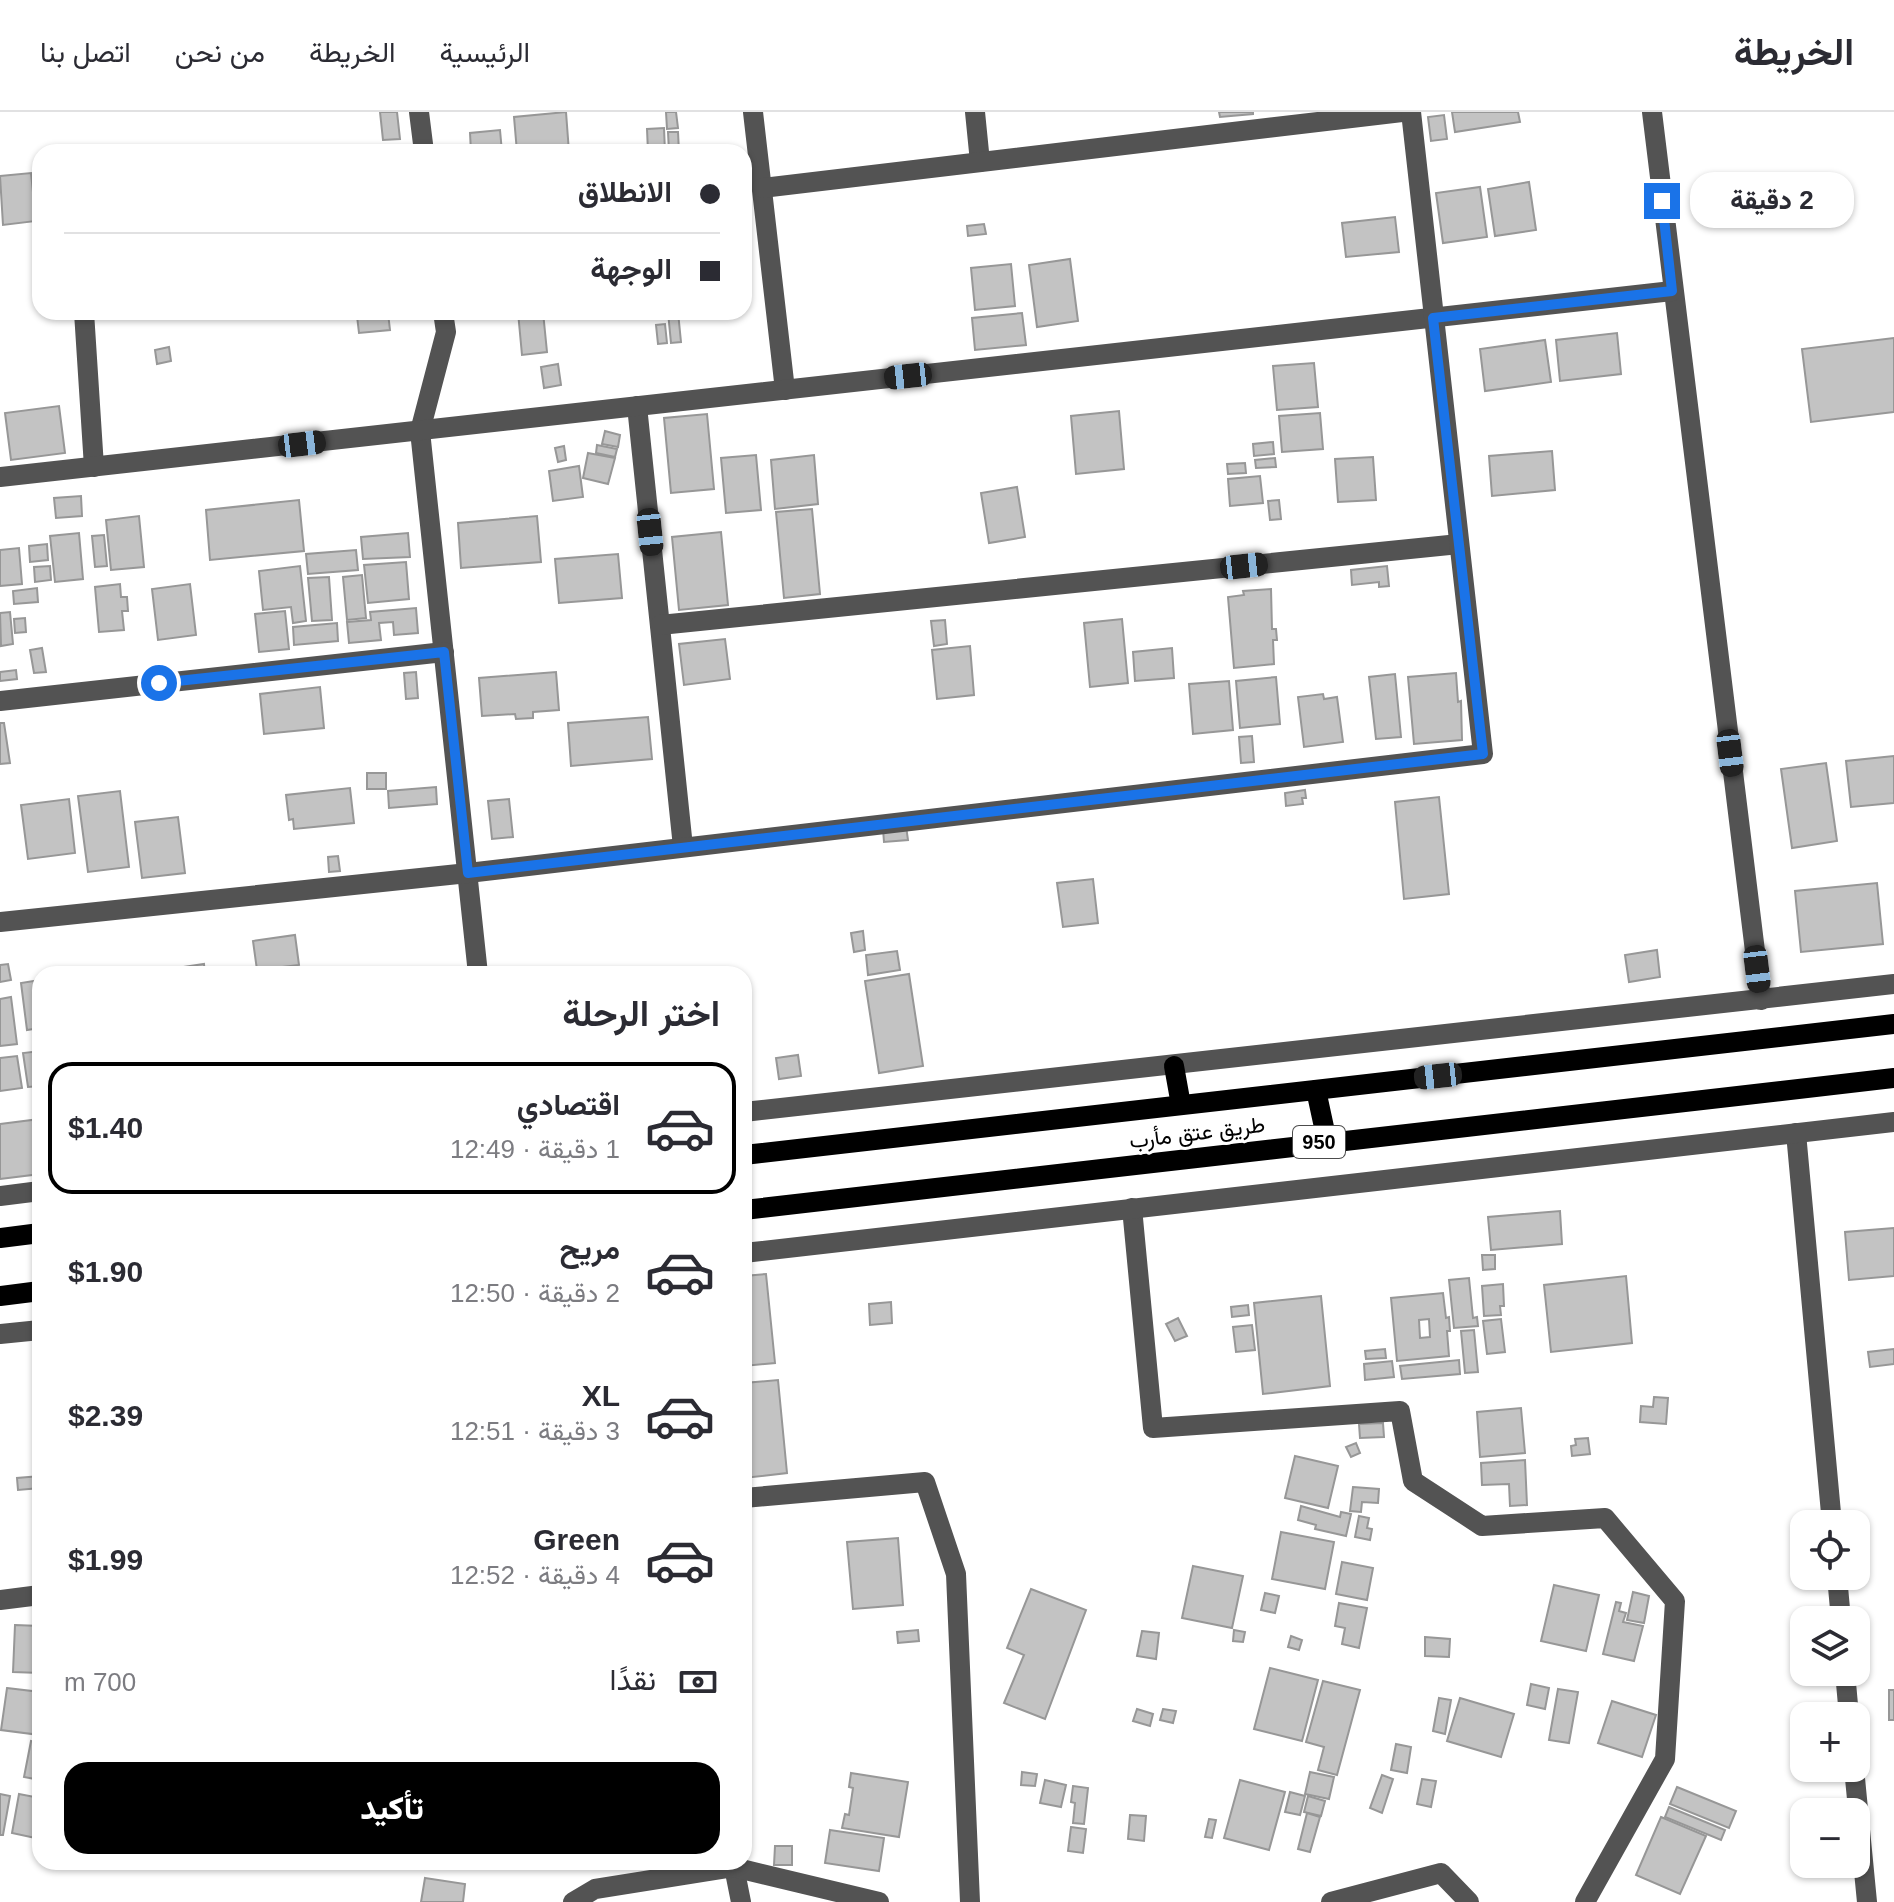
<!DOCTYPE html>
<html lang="ar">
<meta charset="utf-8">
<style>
:root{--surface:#fff;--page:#f7f7f7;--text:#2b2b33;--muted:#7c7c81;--line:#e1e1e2;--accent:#000}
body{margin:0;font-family:Arial,Vazirmatn,sans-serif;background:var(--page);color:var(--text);direction:rtl;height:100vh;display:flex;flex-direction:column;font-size:30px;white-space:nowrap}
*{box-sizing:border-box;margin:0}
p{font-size:26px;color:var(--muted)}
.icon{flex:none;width:44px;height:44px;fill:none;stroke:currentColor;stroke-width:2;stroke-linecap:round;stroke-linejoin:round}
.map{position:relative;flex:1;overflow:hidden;direction:ltr}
.side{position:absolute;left:32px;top:854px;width:720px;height:904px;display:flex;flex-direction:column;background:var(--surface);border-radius:24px;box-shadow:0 2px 6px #0004;direction:rtl}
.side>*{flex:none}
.top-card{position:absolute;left:32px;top:32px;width:720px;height:176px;border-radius:24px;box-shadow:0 2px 6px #0004;direction:rtl;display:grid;align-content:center;height:176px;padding:0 32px;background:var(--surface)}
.tools{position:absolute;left:1790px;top:1398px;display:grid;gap:16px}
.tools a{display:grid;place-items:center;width:80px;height:80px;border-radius:16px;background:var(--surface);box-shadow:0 2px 6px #0004;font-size:40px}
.end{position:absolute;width:36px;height:36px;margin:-18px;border:10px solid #1a73e8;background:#fff;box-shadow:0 0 0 4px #fff}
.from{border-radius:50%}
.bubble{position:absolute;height:56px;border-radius:24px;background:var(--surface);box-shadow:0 2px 6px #0004;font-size:26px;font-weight:800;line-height:56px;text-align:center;direction:rtl}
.car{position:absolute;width:24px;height:48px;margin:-24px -12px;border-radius:10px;box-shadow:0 0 6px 2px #0007;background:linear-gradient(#222 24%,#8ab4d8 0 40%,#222 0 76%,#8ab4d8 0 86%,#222 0)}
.top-card b{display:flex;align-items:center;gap:28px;height:76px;font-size:30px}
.top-card b+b{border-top:2px solid var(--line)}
.top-card i{width:20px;height:20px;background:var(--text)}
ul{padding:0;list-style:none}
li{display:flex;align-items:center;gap:24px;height:132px;margin:0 16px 12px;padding:0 16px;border:4px solid transparent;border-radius:24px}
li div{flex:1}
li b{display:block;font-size:30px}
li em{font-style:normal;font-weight:800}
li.selected{border-color:var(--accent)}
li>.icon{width:72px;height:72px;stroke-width:1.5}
h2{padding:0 32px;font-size:36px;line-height:96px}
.pay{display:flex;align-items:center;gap:20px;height:88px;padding:0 32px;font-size:30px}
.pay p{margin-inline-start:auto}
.action{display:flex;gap:16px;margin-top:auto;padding:16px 32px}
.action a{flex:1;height:92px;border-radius:24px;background:var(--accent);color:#fff;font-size:32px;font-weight:800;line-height:92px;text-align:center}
header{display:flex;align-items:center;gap:48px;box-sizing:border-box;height:112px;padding:0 40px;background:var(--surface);border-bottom:2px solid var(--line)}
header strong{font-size:38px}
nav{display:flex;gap:44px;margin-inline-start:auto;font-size:28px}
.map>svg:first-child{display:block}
</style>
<header>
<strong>الخريطة</strong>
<nav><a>الرئيسية</a><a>الخريطة</a><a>من نحن</a><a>اتصل بنا</a></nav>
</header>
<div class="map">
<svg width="1894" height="1790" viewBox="0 0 1894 1790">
<rect width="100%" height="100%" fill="#fff"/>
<!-- building -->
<g fill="#c3c3c3" stroke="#979797" stroke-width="2" fill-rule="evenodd">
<polygon points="380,0 397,0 400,27 383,28"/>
<polygon points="566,0 569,40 517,40 514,5"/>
<polygon points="666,0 676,0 678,16 667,17"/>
<polygon points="1219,0 1253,0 1253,2 1220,5"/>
<polygon points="1452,0 1518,0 1520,10 1455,20"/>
<polygon points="1444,3 1447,27 1431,29 1428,5"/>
<polygon points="664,16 665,40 648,40 647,17"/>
<polygon points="500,18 502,40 471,40 470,21"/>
<polygon points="668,20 678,20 679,40 669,40"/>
<polygon points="31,61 36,109 3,113 0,64"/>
<polygon points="1529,70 1536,118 1495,124 1488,77"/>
<polygon points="1480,75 1487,125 1443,131 1436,81"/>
<polygon points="1395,105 1399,140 1346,145 1342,111"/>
<polygon points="984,112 986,122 968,124 967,114"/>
<polygon points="1070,147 1078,209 1037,215 1029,153"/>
<polygon points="1011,152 1015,194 975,198 971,156"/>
<polygon points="518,200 543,200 547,240 522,243"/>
<polygon points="668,200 678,200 681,230 671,231"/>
<polygon points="388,201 390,218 359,221 357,204"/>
<polygon points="1022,201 1026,233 975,238 972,206"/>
<polygon points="665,212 667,231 658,232 656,213"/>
<polygon points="1617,221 1621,262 1560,269 1556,228"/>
<polygon points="1894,226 1894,300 1811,310 1802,237"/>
<polygon points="1545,228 1551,270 1485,279 1480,237"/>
<polygon points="169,235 171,249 157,252 155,238"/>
<polygon points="1314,251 1318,295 1277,298 1273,254"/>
<polygon points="558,252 561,273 544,276 541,255"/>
<polygon points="59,294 65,341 11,348 5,301"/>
<polygon points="1119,299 1124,357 1076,362 1071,304"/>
<polygon points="1320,301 1323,337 1282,340 1279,304"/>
<polygon points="707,302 714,377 671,381 664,306"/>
<polygon points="605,319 620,323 618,335 602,332"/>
<polygon points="1273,330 1274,342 1254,344 1253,332"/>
<polygon points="597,333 617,337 615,345 596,341"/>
<polygon points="564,334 566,348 558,350 555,336"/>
<polygon points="1552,339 1555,378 1492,384 1489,344"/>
<polygon points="588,341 615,346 608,372 583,366"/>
<polygon points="756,343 761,398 726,401 721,346"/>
<polygon points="814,343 818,392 775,397 771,348"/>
<polygon points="1373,345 1376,388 1338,390 1335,347"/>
<polygon points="1275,346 1276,355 1256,356 1255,348"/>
<polygon points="1245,351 1246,361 1228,362 1227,352"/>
<polygon points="579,354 583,385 553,389 549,359"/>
<polygon points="1260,364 1263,391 1230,394 1228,367"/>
<polygon points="1017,375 1025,425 989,431 981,381"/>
<polygon points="81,384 82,404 56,406 54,386"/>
<polygon points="299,388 304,439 210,448 206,398"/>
<polygon points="1279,388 1281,407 1270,408 1268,389"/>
<polygon points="812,397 820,482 784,486 776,400"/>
<polygon points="139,404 144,455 111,458 106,408"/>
<polygon points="537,404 541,450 461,456 458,411"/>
<polygon points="721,420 728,493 679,498 672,425"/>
<polygon points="79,421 83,467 55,470 50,424"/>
<polygon points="408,421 410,445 363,447 361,425"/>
<polygon points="104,423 107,454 95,455 92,424"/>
<polygon points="47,432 48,448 30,450 29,434"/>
<polygon points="19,436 22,472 0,474 0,438"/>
<polygon points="356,438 358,458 308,462 306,442"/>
<polygon points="618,442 622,486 559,491 555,447"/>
<polygon points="406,450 409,487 368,491 364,453"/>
<polygon points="50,454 51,468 35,470 34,455"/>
<polygon points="300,454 306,509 293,511 291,495 263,498 259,459"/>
<polygon points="1387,454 1389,474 1379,475 1379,470 1352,473 1351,458"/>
<polygon points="362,463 366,506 347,508 343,465"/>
<polygon points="329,465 332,508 312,509 308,466"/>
<polygon points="120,472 121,485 127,485 128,499 122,499 124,518 99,520 95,475"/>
<polygon points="190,472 196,523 158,528 152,477"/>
<polygon points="37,476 38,490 14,492 13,479"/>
<polygon points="1271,477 1272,517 1276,517 1277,528 1273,528 1274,552 1234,556 1228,485 1244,483 1243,479"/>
<polygon points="416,496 418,521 394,523 393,510 379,511 381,528 349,531 347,510 371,508 370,500"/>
<polygon points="285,499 289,537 259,540 255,502"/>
<polygon points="10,500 13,532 1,534 0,501"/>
<polygon points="25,506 26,520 15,521 14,507"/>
<polygon points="1122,507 1128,571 1090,575 1084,511"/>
<polygon points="945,508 947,532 934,534 931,509"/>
<polygon points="337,511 338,529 294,533 293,515"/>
<polygon points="725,527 730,567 684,573 679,532"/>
<polygon points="970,534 974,583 937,587 932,538"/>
<polygon points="42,536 46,560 34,561 30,538"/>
<polygon points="1172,536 1174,566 1135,569 1133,540"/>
<polygon points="16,558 17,567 0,569 0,560"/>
<polygon points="416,560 418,586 406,587 404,561"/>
<polygon points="556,560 559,598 533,600 533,606 516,607 515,602 482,604 479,566"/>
<polygon points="1456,561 1458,590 1461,589 1462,628 1414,632 1408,565"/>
<polygon points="1395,562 1401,625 1376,627 1369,565"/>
<polygon points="1276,565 1280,612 1240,616 1236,569"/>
<polygon points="1229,569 1233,618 1193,622 1189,572"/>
<polygon points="320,575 324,616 264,622 260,582"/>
<polygon points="1323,582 1324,587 1337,585 1343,630 1304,635 1298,585"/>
<polygon points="648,605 652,647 571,654 568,611"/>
<polygon points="0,611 4,611 10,651 0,652"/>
<polygon points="1252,624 1254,650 1241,651 1239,625"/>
<polygon points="1894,644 1894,691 1851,695 1846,649"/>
<polygon points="1826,651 1837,729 1792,736 1781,657"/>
<rect x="367" y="661" width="19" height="16"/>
<polygon points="436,675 437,692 389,696 388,679"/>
<polygon points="350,676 354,711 294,717 293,707 289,708 286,683"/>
<polygon points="1305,678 1306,686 1302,686 1303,692 1286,694 1285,681"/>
<polygon points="120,679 129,755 88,760 78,684"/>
<polygon points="1439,685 1449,782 1404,787 1395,690"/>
<polygon points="69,687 75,741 28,747 21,693"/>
<polygon points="509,687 513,725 492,727 488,689"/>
<polygon points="178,705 185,761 142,766 135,710"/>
<polygon points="906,714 908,728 884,730 883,717"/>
<polygon points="338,744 340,759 329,760 328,745"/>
<polygon points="1093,767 1098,811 1063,815 1057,771"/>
<polygon points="1877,771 1883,832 1801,840 1795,779"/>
<polygon points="863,819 865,838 854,840 851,821"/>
<polygon points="295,823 299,853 257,858 253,829"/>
<polygon points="1657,838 1660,865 1629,870 1625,843"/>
<polygon points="897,839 900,858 868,863 866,843"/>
<polygon points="8,852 11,868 0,870 0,853"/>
<polygon points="204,852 205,862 156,862 156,859"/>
<polygon points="909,862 923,954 879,961 865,869"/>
<polygon points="40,868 40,916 27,918 21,871"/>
<polygon points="11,885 17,932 0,934 0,887"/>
<polygon points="40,939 40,974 28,975 23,941"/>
<polygon points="798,943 801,964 779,967 776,946"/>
<polygon points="17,944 22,976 0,979 0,946"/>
<polygon points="40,1007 40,1062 0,1067 0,1012"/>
<polygon points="1560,1099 1562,1132 1491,1138 1488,1105"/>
<polygon points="1894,1116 1894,1164 1849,1168 1845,1120"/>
<polygon points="1482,1143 1495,1143 1495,1157 1483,1158"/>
<polygon points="766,1162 775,1251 744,1254 744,1164"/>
<polygon points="1626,1164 1632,1231 1551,1240 1544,1173"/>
<polygon points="1469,1166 1473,1206 1477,1205 1478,1214 1454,1216 1449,1168"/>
<polygon points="1503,1172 1504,1194 1500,1194 1501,1203 1484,1204 1482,1174"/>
<path d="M1443 1181 1446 1206 1449 1205 1450 1219H1447L1449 1244 1397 1249 1391 1186ZM1429 1207 1430 1225 1420 1226 1419 1208Z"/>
<polygon points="1321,1184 1330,1274 1263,1282 1254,1191"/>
<polygon points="891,1190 892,1211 870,1213 869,1192"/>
<polygon points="1248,1193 1249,1203 1232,1205 1231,1195"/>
<polygon points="1178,1206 1187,1224 1175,1229 1166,1212"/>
<polygon points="1501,1207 1505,1240 1487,1242 1483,1209"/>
<polygon points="1252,1213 1255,1238 1236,1240 1233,1215"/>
<polygon points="1474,1218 1478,1260 1465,1261 1461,1219"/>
<polygon points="1385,1237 1386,1246 1366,1247 1365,1239"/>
<polygon points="1894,1237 1894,1252 1870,1255 1868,1240"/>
<polygon points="1459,1248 1460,1262 1402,1267 1400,1254"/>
<polygon points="1392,1249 1394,1265 1365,1268 1364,1252"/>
<polygon points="778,1268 787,1361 744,1366 744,1271"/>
<polygon points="1654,1285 1668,1286 1666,1312 1640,1310 1641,1294 1653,1295"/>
<polygon points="1521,1296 1525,1341 1480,1345 1477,1300"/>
<polygon points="1383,1311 1384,1325 1360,1326 1359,1312"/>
<polygon points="1588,1326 1590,1342 1572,1344 1571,1334 1576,1333 1575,1327"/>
<polygon points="1356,1331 1360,1341 1351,1345 1346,1335"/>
<polygon points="1295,1344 1338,1354 1328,1396 1285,1386"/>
<polygon points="1525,1348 1527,1393 1510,1394 1509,1372 1482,1373 1481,1351"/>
<polygon points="40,1364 40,1376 18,1378 17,1366"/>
<polygon points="1353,1375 1379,1377 1378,1391 1362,1390 1361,1400 1350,1399"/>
<polygon points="1301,1394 1340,1405 1341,1400 1351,1402 1346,1424 1315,1417 1316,1413 1298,1408"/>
<polygon points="1359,1404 1369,1406 1367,1416 1372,1417 1370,1428 1355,1425"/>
<polygon points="1281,1420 1334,1430 1325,1477 1272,1467"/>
<polygon points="898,1426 903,1493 853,1497 847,1430"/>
<polygon points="1342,1450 1373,1456 1367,1488 1336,1482"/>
<polygon points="1193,1454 1243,1464 1232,1516 1182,1506"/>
<polygon points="1554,1473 1599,1483 1586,1539 1541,1529"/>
<polygon points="1031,1477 1086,1498 1045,1607 1004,1591 1024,1543 1007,1536"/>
<polygon points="1633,1480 1649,1484 1644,1511 1627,1508"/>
<polygon points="1265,1481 1279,1484 1275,1501 1261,1498"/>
<polygon points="1616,1490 1621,1491 1619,1499 1626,1501 1623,1510 1643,1514 1634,1549 1603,1542"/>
<polygon points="1339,1491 1367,1496 1359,1536 1342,1532 1345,1516 1335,1514"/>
<polygon points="15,1513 40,1514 40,1561 13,1560"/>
<polygon points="918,1518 919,1529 898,1531 897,1520"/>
<polygon points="1234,1518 1245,1520 1243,1530 1233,1529"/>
<polygon points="1142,1519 1159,1521 1156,1547 1137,1544"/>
<polygon points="1291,1524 1302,1528 1299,1538 1288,1535"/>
<polygon points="1425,1525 1450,1527 1449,1545 1425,1544"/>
<polygon points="1270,1556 1318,1568 1302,1629 1254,1617"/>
<polygon points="1323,1569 1360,1578 1337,1663 1318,1658 1324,1635 1306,1630"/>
<polygon points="1531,1572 1549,1576 1545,1597 1527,1593"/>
<polygon points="7,1576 40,1580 40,1623 1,1618"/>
<polygon points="1558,1577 1578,1580 1569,1631 1549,1628"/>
<rect x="1889" y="1578" width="5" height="30"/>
<polygon points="1439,1586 1451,1588 1445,1622 1433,1619"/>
<polygon points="1460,1586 1514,1602 1501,1645 1447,1629"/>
<polygon points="1612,1589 1656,1603 1642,1645 1598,1631"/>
<polygon points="1137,1597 1153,1602 1150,1614 1133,1609"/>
<polygon points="1163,1597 1176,1599 1173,1611 1160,1608"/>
<polygon points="31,1629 40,1631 40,1668 24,1665"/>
<polygon points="1396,1632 1411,1635 1407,1661 1391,1658"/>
<polygon points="1022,1660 1037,1662 1035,1674 1021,1673"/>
<polygon points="1310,1660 1334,1665 1329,1687 1305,1682"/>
<polygon points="851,1661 908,1670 899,1725 842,1716 845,1702 849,1703 853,1676 849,1675"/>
<polygon points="1382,1663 1393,1667 1382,1701 1370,1696"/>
<polygon points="1422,1667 1436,1669 1431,1695 1417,1692"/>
<polygon points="1045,1668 1066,1673 1061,1695 1040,1691"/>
<polygon points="1240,1668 1285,1680 1269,1738 1224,1726"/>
<polygon points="1073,1674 1088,1676 1084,1712 1073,1711 1075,1691 1071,1690"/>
<polygon points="1677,1675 1736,1699 1729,1716 1670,1692"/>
<polygon points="1290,1680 1305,1684 1300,1703 1285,1700"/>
<polygon points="0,1682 10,1684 3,1723 0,1723"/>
<polygon points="19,1682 40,1686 40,1727 12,1721"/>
<polygon points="1308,1684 1325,1689 1321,1704 1304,1700"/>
<polygon points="1669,1695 1725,1718 1721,1728 1665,1705"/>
<polygon points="1307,1701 1320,1705 1310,1740 1298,1737"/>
<polygon points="1130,1703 1146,1704 1144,1729 1128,1727"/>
<polygon points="1661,1705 1706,1724 1680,1782 1636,1763"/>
<polygon points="1209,1707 1216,1708 1212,1726 1205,1725"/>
<polygon points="1071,1715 1086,1717 1083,1741 1068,1739"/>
<polygon points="830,1718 884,1726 879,1759 825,1751"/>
<polygon points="775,1734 792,1734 792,1753 774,1753"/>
<polygon points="425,1766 465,1772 463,1790 421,1790"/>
</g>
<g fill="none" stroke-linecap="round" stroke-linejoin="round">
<!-- minor -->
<g stroke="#535353" stroke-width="20">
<polyline points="419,0 424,40"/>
<polyline points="753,0 785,278"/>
<polyline points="975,0 980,50"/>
<polyline points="1652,0 1761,888"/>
<polyline points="762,76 1402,0"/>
<polyline points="84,200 94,355"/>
<polyline points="443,200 446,220 420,319 478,862"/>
<polyline points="637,294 683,735"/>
<polyline points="0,365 1672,179"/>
<polyline points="660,513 1459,432"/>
<polyline points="0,589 444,540"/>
<polyline points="0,810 468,761 1483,642 1411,0"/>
<polyline points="744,1000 1894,872"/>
<polyline points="1796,1021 1832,1412"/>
<polyline points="0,1084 40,1079"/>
<polyline points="1132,1096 1153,1316 1400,1299 1413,1369 1482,1414 1605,1406 1675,1489 1665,1647 1585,1790"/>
<polyline points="744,1141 1894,1010"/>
<polyline points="0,1222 40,1218"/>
<polyline points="744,1386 925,1370 956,1462 970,1790"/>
<polyline points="1837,1464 1841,1508"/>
<polyline points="0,1488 40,1483"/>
<polyline points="1845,1560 1849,1604"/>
<polyline points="1854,1656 1867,1790"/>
<polyline points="733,1750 741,1790"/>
<polyline points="573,1790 595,1777 733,1755 879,1790"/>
<polyline points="1331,1790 1441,1761 1469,1790"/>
</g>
<!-- major -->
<g stroke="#000" stroke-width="20">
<polyline points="1174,954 1181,993"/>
<polyline points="1316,978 1327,1029"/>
<polyline points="744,1043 1894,912"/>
<polyline points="744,1098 1894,966"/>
<polyline points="0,1126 40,1121"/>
<polyline points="0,1184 40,1179"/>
</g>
</g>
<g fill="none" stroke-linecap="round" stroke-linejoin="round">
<!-- route -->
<polyline stroke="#1a73e8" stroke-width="10" points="159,571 444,540 468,761 1483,642 1433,206 1672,179 1662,89"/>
</g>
<g text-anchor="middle" stroke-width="6" stroke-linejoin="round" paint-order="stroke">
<!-- shield labels -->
<rect fill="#fff" stroke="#4c4c4c" stroke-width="2" x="1293" y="1014" width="52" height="32" rx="6"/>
<g font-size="20" font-weight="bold" fill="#000">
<text x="1319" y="1037">950</text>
</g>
<!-- street labels -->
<g font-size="22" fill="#000" stroke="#fff">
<text transform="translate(1197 1020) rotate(-7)" y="8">طريق عتق مأرب</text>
</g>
</g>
</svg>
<div class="tools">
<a><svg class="icon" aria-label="locate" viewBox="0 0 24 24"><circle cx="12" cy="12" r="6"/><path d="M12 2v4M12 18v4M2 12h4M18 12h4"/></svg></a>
<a><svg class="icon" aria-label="layers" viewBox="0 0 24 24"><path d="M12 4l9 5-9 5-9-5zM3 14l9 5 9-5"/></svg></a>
<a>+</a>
<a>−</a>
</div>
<i class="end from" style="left:159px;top:571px"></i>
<i class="end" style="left:1662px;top:89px"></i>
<div class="bubble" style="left:1690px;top:60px;width:164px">2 دقيقة</div>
<i class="car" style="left:908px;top:264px;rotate:264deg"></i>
<i class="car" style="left:302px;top:332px;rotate:83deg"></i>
<i class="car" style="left:650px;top:420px;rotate:174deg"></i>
<i class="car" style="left:1244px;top:454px;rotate:84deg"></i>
<i class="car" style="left:1730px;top:641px;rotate:173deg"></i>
<i class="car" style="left:1757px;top:857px;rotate:173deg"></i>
<i class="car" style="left:1438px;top:964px;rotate:264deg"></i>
<div class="top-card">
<b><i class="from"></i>الانطلاق</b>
<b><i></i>الوجهة</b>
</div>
<section class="side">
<h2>اختر الرحلة</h2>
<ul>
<li class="selected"><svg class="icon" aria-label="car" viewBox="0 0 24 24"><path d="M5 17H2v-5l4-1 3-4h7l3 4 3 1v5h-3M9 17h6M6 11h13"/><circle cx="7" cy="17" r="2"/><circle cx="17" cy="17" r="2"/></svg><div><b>اقتصادي</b><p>1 دقيقة · 12:49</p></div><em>$1.40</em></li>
<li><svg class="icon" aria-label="car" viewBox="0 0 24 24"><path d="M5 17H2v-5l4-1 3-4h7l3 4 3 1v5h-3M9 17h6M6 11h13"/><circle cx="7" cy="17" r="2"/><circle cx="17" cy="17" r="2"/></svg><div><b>مريح</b><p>2 دقيقة · 12:50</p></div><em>$1.90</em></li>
<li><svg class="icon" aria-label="car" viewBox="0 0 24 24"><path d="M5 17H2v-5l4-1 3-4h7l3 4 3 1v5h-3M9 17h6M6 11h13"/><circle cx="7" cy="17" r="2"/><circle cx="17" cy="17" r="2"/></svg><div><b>XL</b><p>3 دقيقة · 12:51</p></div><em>$2.39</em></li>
<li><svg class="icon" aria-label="car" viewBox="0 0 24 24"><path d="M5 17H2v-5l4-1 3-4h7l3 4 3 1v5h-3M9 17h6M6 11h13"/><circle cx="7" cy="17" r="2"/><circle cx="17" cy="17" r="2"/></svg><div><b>Green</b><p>4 دقيقة · 12:52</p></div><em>$1.99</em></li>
</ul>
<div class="pay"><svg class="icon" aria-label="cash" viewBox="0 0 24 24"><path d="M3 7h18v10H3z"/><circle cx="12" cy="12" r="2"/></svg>نقدًا<p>700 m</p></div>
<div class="action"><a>تأكيد</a></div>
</section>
</div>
